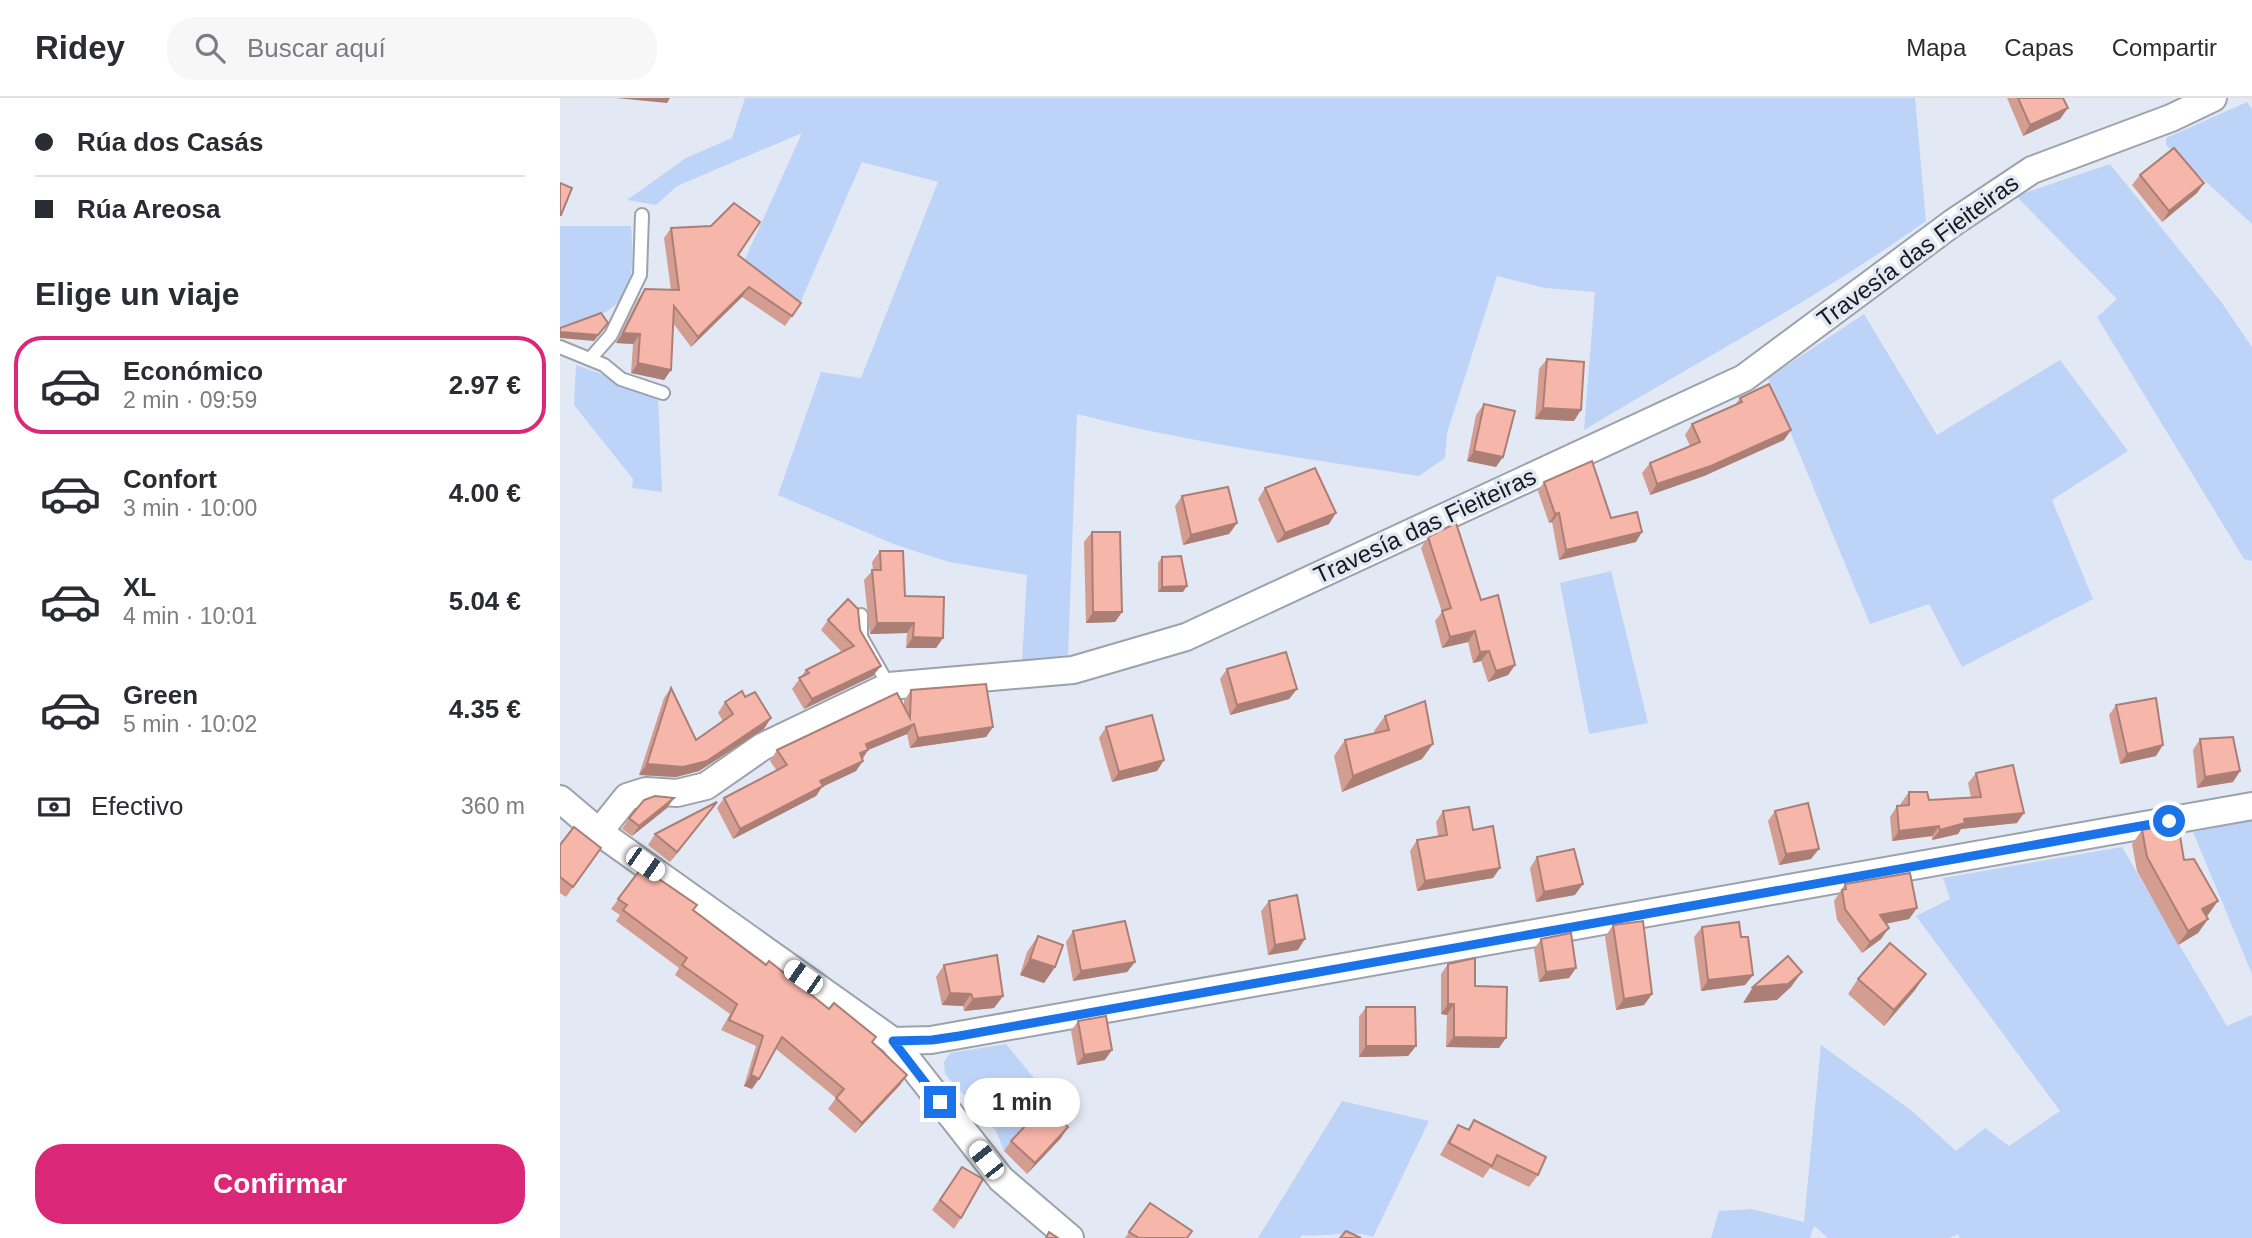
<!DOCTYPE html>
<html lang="es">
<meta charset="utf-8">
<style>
:root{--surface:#fff;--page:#f7f7f7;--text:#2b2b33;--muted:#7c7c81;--line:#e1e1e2;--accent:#db2777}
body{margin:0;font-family:Helvetica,sans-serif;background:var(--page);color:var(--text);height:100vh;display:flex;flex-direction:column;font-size:26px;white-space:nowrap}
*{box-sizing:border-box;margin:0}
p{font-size:23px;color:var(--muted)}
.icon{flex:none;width:38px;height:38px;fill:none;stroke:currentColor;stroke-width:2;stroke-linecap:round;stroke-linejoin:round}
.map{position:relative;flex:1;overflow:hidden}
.panel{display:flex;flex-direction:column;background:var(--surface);width:560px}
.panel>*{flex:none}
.guide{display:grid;align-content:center;height:154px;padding:0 35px;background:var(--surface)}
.end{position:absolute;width:32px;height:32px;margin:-16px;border:9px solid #1a73e8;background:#fff;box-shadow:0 0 0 4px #fff}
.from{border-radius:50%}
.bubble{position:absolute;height:49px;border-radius:24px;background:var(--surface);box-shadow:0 4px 10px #0003;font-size:23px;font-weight:800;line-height:49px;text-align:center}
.car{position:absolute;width:21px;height:42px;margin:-21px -10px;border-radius:9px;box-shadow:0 0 5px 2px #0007;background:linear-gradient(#fff 24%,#345 0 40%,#fff 0 76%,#345 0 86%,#fff 0)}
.guide b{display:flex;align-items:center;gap:24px;height:66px;font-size:26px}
.guide b+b{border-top:2px solid var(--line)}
.guide i{width:18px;height:18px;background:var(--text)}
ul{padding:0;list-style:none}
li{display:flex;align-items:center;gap:21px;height:98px;margin:0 14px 10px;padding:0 21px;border:4px solid transparent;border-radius:28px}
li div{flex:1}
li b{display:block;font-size:26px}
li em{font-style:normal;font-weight:800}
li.selected{border-color:var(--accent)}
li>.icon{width:63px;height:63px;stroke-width:1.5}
h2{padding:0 35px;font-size:32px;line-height:84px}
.pay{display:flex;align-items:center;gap:18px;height:77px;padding:0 35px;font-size:26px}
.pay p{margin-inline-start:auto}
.primary-button{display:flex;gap:14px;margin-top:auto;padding:14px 35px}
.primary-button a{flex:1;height:80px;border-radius:28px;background:var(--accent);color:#fff;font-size:28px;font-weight:800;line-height:80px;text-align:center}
header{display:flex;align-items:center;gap:42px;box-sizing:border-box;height:98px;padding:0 35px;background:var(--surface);border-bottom:2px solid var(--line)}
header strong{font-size:33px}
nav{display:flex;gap:38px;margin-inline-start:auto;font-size:24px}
.search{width:490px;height:63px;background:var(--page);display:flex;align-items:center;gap:18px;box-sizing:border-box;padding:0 24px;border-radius:28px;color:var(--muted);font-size:26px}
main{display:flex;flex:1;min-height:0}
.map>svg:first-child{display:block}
</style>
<header>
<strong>Ridey</strong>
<div class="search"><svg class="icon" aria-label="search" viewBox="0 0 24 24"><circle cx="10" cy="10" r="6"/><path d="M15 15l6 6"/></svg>Buscar aquí</div>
<nav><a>Mapa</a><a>Capas</a><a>Compartir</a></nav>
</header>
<main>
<section class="panel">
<div class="guide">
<b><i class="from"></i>Rúa dos Casás</b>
<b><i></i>Rúa Areosa</b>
</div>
<h2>Elige un viaje</h2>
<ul>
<li class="selected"><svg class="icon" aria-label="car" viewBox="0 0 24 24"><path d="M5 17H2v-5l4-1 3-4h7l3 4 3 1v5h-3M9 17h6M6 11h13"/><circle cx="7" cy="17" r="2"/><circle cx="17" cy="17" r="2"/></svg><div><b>Económico</b><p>2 min · 09:59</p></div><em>2.97 €</em></li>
<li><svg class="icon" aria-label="car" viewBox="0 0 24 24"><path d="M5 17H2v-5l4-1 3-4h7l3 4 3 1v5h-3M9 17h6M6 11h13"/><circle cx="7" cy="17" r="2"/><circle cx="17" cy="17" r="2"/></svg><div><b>Confort</b><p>3 min · 10:00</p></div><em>4.00 €</em></li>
<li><svg class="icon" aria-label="car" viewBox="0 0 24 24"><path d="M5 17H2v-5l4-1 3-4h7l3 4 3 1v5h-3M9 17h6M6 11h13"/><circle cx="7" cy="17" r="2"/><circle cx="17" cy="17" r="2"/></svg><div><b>XL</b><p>4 min · 10:01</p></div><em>5.04 €</em></li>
<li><svg class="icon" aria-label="car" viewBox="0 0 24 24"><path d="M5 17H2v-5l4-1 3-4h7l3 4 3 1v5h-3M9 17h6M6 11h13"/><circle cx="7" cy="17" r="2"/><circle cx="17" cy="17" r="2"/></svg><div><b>Green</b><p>5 min · 10:02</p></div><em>4.35 €</em></li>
</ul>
<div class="pay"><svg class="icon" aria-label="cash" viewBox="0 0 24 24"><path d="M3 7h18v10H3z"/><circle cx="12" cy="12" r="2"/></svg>Efectivo<p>360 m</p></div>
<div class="primary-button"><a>Confirmar</a></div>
</section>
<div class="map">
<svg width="1692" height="1140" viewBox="0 0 1692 1140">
<rect width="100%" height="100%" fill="#e3e9f4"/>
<!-- green -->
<g fill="#bdd3f8">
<path d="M185 0H1355L1366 123C1258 200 1139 263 1024 332L1035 194 985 190 937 178 887 335 885 360 859 378C744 360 630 345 517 316L508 557 462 564 467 477 389 464 336 447 218 397 261 274 301 280 378 84 302 64 236 214 181 170 242 35 117 88 96 107 67 102 126 60 172 40Z"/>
<polygon points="1687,4 1692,11 1692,126 1606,47 1606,40"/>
<polygon points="1550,66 1662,205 1692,249 1692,463 1684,461 1537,219 1557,201 1456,98"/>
<path d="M0 128H71C77 198 66 212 0 232Z"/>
<polygon points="1304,216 1377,337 1500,262 1568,353 1492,402 1533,501 1402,569 1369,506 1310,526 1208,280"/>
<polygon points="16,267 98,296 102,394 72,390 73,381 14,307"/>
<polygon points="1051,473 1088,625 1029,636 1000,485"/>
<polygon points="1692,722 1692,876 1633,734"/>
<polygon points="1562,749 1667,928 1692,917 1692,1140 1400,1140 1398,1136 1389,1140 1268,1140 1254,1128 1250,1140 1151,1140 1159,1113 1191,1111 1244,1124 1261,947 1352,1013 1396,1053 1425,1030 1449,1048 1500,1013 1356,818 1390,801 1383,780"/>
<polygon points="446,946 492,1002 444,1053 436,1033 385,976 384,964 390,955"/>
<path d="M782 1003 869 1023 813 1139C791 1131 765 1140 742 1137L740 1140H698Z"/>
</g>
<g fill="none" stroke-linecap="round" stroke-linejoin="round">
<!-- lane casing -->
<g stroke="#9ca2ac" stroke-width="16">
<g id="lane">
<polyline points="0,249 44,267 61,281 103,295"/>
<polyline points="30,261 51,237 80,177 82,117"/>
<polyline points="301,517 301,539 329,588"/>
</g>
</g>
<!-- street casing -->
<g stroke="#9ca2ac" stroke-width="30">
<g id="street">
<polyline points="0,701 39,734 333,943 371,942 1692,708"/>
<polyline points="39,734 67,699 86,693 117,695 146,688 202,649 329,588 513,572 626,539 1184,280 1394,124 1472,72 1611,20 1653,0"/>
<polyline points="333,943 441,1081 510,1140"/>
</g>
</g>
<!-- lane -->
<use href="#lane" stroke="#fff" stroke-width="12"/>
<!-- street -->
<use href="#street" stroke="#fff" stroke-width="26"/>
</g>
<!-- wall -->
<g fill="#d49d91">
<polygon points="1447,0 1503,0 1500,21 1463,38"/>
<polygon points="1580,77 1644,85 1637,95 1602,124 1572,87"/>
<polygon points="111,130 178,157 241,205 225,228 182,199 131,249 113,225 111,272 104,282 71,275 73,246 56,245 78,201 85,191 111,192 104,140"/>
<polygon points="987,261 1014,323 975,321 979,271"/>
<polygon points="1180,300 1231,332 1224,342 1144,378 1090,397 1082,375 1090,365 1130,348 1125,337 1132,326 1175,307"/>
<polygon points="924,306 936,369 907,363 916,317"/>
<polygon points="984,384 1051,420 1076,444 999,462 992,424 989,425 978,393"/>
<polygon points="705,390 769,426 717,445 698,401"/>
<polygon points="622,398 677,425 669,436 623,447 615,408"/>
<polygon points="532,434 562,514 555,524 526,525 524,444"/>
<polygon points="868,439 921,502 955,567 948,577 928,584 921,563 913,565 908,544 882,550 875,523 882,514 861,450"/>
<polygon points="320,453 345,498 383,540 376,550 346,550 347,535 310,536 304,482 313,472 312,464"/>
<polygon points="602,459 623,494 598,494 598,465"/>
<polygon points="268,522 300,532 313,578 244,611 232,591 246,572 282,554 261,532"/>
<polygon points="667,571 737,591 729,601 670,617 660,581"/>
<polygon points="111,590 136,642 163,623 158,615 165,604 185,599 204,631 139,673 116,679 79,677 104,600"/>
<polygon points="351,592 433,629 426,639 350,650 347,636 308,652 296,673 262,689 256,698 173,741 157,710 164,700 217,673 210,663 217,652 344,608 344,603"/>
<polygon points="1556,607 1596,658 1560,666 1549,617"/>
<polygon points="825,618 862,661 782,694 774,658 785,642 815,635 814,633"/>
<polygon points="546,629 604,662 597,673 552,684 539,640"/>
<polygon points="1640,641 1680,673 1673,684 1637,690 1633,652"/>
<polygon points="1416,675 1457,725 1401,731 1398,736 1372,742 1372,738 1332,743 1330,719 1337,708 1341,708 1341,705 1349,694 1369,702 1411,699 1408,685"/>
<polygon points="107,710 72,738 62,731 69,720"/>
<polygon points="883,713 913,732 940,770 933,780 857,793 850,753 857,742 878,738 876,724"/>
<polygon points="1215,713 1251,761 1219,767 1208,723"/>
<polygon points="149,715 110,764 88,747 95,736"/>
<polygon points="1582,732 1648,817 1646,818 1648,821 1638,835 1618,847 1577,773 1572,746"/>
<polygon points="0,747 41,750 6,799 0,795"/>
<polygon points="977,759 1015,797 976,804 970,770"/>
<polygon points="80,772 133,812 313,944 340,987 295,1035 268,1011 276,1000 216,951 192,991 184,988 196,948 161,932 170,916 115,877 119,870 56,823 60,817 51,811"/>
<polygon points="1285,786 1357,810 1349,821 1326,826 1321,841 1302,855 1277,822 1274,803"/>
<polygon points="709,803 738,852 708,857 701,813"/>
<polygon points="1053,827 1092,896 1084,907 1056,912 1045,839"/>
<polygon points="1142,829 1181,839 1193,877 1185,887 1141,893 1134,839"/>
<polygon points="513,833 575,864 567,874 513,883 506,844"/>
<polygon points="478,838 495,869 484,885 460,877 467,854"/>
<polygon points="981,841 1016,870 1009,880 979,884 974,851"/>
<polygon points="888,866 915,888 939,950 886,949 887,917 881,916 881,876"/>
<polygon points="384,867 443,898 434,910 404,913 403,908 382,907 376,879"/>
<polygon points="1298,881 1355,892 1324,928 1288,896"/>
<polygon points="806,909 856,948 848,958 799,959 799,919"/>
<polygon points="518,923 545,962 517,967 511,933"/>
<polygon points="914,1022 978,1077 969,1089 930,1070 923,1080 880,1057 890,1039 898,1027 908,1031"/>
<polygon points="501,1040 467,1076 444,1053 451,1043"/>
<polygon points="402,1069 401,1120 394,1131 372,1112"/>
<polygon points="590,1105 627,1140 565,1140"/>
</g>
<!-- shaded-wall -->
<g fill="#ac7f76">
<polygon points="56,0 110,0 107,5"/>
<polygon points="1508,10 1500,21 1463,38 1470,27"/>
<polygon points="1644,85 1637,95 1602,124 1609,113"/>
<polygon points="189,189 182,199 131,249 138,239"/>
<polygon points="48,225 34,243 0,240 0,234"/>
<polygon points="63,235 80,236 73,246 56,245"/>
<polygon points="78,265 111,272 104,282 71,275"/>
<polygon points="983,310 1021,312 1014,323 975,321"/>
<polygon points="1231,332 1224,342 1144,378 1090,397 1097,386"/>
<polygon points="914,353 943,359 936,369 907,363"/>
<polygon points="776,415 769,426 717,445 725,435"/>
<polygon points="999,415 992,424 989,425 995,416"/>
<polygon points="677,425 669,436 623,447 631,437"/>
<polygon points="1082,434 1076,444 999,462 1006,452"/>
<polygon points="627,488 623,494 598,494 602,489"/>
<polygon points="533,514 562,514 555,524 526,525"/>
<polygon points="317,525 354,525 347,535 310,536"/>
<polygon points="915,533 908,544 882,550 890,539"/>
<polygon points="353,539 383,540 376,550 346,550"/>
<polygon points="929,553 921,563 913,565 920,554"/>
<polygon points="955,567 948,577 928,584 936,573"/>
<polygon points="321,568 313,578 244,611 252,601"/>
<polygon points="737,591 729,601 670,617 677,607"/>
<polygon points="211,620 204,631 139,673 116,679 79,677 87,666"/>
<polygon points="354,626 347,636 308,652 301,662 300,656 306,646"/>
<polygon points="433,629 426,639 350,650 358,640"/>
<polygon points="873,646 862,661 782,694 793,678"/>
<polygon points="1603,647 1596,658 1560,666 1567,656"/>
<polygon points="604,662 597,673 552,684 559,674"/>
<polygon points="303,663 296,673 262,689 256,698 173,741 180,731 260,683"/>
<polygon points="1680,673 1673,684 1637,690 1645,679"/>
<polygon points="114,700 107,710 72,738 79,728"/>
<polygon points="157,704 149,715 110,764 117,754"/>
<polygon points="1464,715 1457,725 1401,731 1398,736 1372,742 1380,732 1404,721"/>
<polygon points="1379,728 1372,738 1332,743 1339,733"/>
<polygon points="1259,751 1251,761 1219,767 1226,756"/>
<polygon points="940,770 933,780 857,793 865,783"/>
<polygon points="1023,786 1015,797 976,804 984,794"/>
<polygon points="1658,803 1648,817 1632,825 1642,811"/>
<polygon points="1357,810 1349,821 1312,828 1320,817"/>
<polygon points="1648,821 1638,835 1618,847 1628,833"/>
<polygon points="1329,830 1321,841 1302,855 1310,844"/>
<polygon points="745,841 738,852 708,857 715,847"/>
<polygon points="470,861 495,869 484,885 460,877"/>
<polygon points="575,864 567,874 513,883 521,873"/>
<polygon points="1016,870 1009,880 979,884 986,874"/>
<polygon points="1242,874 1231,889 1217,902 1183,905 1193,889"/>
<polygon points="1366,876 1355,892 1324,928 1334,912"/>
<polygon points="1193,877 1185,887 1141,893 1148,882"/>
<polygon points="390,895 411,896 403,908 382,907"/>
<polygon points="1092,896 1084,907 1056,912 1064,901"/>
<polygon points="443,898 434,910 404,913 413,901"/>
<polygon points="888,906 894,906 887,917 881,916"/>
<polygon points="894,939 946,940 939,950 886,949"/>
<polygon points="806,948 856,948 848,958 799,959"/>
<polygon points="552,952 545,962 517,967 524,957"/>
<polygon points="191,977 199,981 192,991 184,988"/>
<polygon points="347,977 340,987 295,1035 302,1025"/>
<polygon points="508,1029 501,1040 467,1076 475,1065"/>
</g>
<!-- building -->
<g fill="#f6b6a9" stroke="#ac7f76" stroke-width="2">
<polygon points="1458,0 1503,0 1508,10 1470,27"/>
<polygon points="1614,50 1644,85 1609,113 1580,77"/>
<polygon points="0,85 12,90 1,117 0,117"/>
<polygon points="174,105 200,124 178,157 241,205 232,218 189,189 138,239 114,208 111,272 78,265 80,236 63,235 85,191 119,192 111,130 151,128"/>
<polygon points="41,215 48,225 38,237 0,234 0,230"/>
<polygon points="987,261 1024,264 1021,312 983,310"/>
<polygon points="1209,286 1231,332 1151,368 1097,386 1090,365 1140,344 1132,326 1182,304 1180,300"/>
<polygon points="924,306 955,313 943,359 914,353"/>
<polygon points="1032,363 1051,420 1077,414 1082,434 1006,452 999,415 995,416 984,384"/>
<polygon points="755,370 776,415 725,435 705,390"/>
<polygon points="668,389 677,425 631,437 622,398"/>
<polygon points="896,425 921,502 938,497 955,567 936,573 929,553 920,554 915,533 890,539 882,513 891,510 868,439"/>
<polygon points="532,434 560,434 562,514 533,514"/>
<polygon points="320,453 343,453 345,498 384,499 383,540 353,539 354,525 317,525 312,472 321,472"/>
<polygon points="621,458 627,488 602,489 602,459"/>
<polygon points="288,501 298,511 300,532 321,568 252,601 239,580 249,575 246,572 294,548 268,522"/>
<polygon points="726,554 737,591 677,607 667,571"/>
<polygon points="426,586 433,629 358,640 354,626 306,646 308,652 300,655 303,663 260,683 263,688 180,731 164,700 227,667 217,652 337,595 350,620 351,592"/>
<polygon points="111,590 136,642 173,616 165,604 182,593 185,599 195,594 211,620 147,663 123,669 87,666"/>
<polygon points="1596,600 1603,647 1567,656 1556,607"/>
<polygon points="865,603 873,646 793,678 785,642 829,632 825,618"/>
<polygon points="592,617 604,662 559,674 546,629"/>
<polygon points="1673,639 1680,673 1645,679 1640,641"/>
<polygon points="1453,667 1464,715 1404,721 1405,725 1380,732 1379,728 1339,733 1337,708 1349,707 1349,694 1367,694 1369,702 1421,699 1416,675"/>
<polygon points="95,698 114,700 79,728 69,720 84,702"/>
<polygon points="157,704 117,754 95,736"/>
<polygon points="1248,705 1259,751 1226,756 1215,713"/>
<polygon points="909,709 913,732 933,728 940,770 865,783 857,742 887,737 883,713"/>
<polygon points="1618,726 1624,762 1634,761 1658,803 1642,811 1648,821 1628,833 1587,759 1582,732"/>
<polygon points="14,729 41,750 13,789 0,779 0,747"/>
<polygon points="1014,751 1023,786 984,794 977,759"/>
<polygon points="80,772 88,778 90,775 137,807 133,812 206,867 209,863 269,911 274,905 316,939 312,944 347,977 302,1025 276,1000 284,991 222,939 199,981 191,977 203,938 169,922 177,906 122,867 127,860 63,812 67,807 58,801"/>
<polygon points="1350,775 1357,810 1320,817 1329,830 1310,844 1285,811 1282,792 1286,791 1285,786"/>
<polygon points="737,797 745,841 715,847 709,803"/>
<polygon points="565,823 575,864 521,873 513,833"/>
<polygon points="1083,823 1092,896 1064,901 1053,827"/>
<polygon points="1179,824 1181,839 1188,839 1193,877 1148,882 1142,829"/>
<polygon points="1011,835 1016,870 986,874 981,841"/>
<polygon points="478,838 503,847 495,869 470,861"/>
<polygon points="1330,845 1366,876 1334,912 1298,881"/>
<polygon points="437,857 443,898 413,901 411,896 390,895 384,867"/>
<polygon points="1228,858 1242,874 1228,886 1193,889"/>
<polygon points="915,860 915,888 947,889 946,940 894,939 894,906 888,906 888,866"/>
<polygon points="806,909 855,909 856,948 806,948"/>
<polygon points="546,918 552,952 524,957 518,923"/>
<polygon points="485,1007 508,1029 475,1065 451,1043"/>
<polygon points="914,1022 986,1059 978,1077 937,1057 932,1068 889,1045 898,1027 909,1032"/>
<polygon points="402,1069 423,1081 401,1120 380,1102"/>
<polygon points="590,1105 632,1133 627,1140 579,1140 569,1134"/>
<polygon points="786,1133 801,1140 780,1140"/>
<polygon points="489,1134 498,1140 486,1140"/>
</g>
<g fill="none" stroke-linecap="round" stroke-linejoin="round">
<!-- route -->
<polyline stroke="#1a73e8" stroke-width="9" points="380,1004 333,943 372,942 399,938 1609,723"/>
</g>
<g text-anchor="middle" stroke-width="7" stroke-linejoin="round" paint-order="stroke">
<!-- street labels -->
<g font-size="24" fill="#17191d" stroke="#e3e9f4">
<text transform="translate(1358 153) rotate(-36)" y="8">Travesía das Fieiteiras</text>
<text transform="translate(865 428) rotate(-25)" y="8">Travesía das Fieiteiras</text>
</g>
</g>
</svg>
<i class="end from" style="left:1609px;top:723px"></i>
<i class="end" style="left:380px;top:1004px"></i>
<div class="bubble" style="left:404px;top:980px;width:116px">1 min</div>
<i class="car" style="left:85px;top:766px;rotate:125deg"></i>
<i class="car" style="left:243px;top:879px;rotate:305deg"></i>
<i class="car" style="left:426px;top:1062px;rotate:322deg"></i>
</div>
</main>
